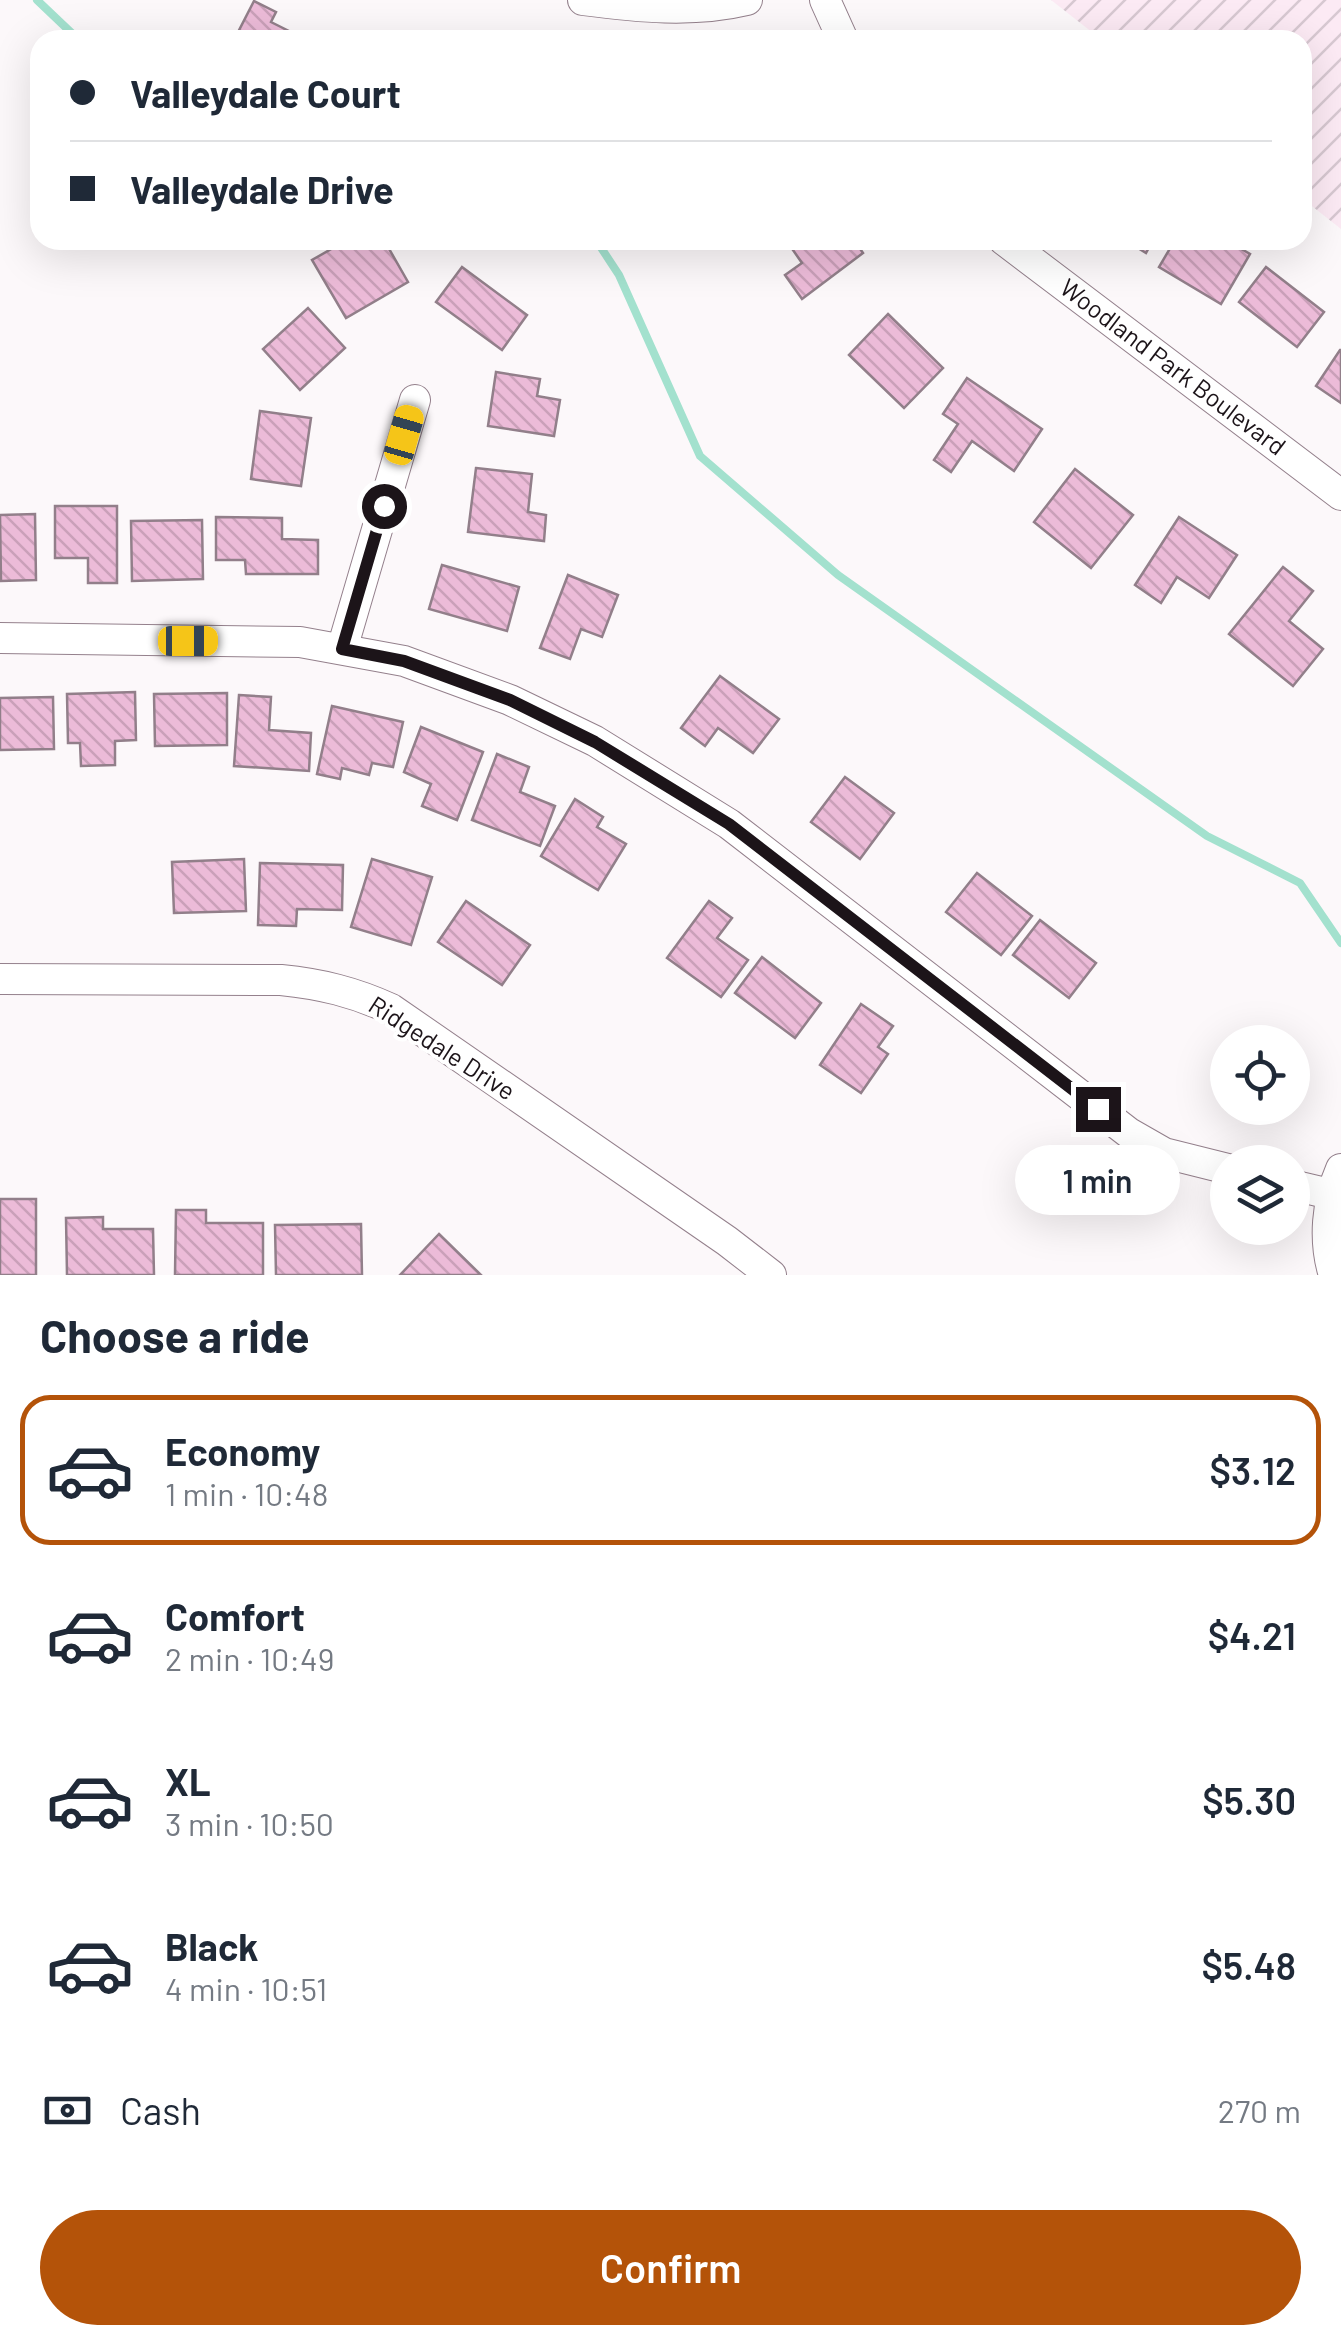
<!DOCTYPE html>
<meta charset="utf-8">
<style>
:root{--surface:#fff;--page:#f6f6f7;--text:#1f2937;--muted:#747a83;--line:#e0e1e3;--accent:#b45309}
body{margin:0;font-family:Barlow,sans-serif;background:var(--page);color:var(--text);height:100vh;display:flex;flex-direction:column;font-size:38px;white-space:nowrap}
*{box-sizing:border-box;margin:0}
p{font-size:32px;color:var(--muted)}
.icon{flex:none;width:55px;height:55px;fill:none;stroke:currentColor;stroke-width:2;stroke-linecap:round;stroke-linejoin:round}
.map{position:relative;height:1275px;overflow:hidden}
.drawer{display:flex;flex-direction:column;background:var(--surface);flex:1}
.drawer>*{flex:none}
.guide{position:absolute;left:30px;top:30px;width:1282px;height:220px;border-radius:30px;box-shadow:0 10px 40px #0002;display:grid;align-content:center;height:220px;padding:0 40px;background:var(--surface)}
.buttons{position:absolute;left:1210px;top:1025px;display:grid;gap:20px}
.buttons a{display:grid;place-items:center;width:100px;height:100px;border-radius:50%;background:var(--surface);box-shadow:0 10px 40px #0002;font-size:50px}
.end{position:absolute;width:45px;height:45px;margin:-22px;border:12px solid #1c1419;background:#fff;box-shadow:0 0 0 5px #fff}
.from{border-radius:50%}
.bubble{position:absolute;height:70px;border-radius:35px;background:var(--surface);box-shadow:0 10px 40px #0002;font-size:32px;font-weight:600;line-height:70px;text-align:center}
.car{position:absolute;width:30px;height:60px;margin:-30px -15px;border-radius:12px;box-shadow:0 0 8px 2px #0007;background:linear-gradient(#f5c518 24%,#345 0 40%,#f5c518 0 76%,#345 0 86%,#f5c518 0)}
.guide b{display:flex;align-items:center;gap:35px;height:95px;font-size:38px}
.guide b+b{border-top:2px solid var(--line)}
.guide i{width:25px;height:25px;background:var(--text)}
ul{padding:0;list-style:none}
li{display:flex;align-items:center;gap:30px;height:150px;margin:0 20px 15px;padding:0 20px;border:5px solid transparent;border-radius:30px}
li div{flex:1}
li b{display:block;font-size:38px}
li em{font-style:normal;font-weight:600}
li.on{border-color:var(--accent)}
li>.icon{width:90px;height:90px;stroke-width:1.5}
h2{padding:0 40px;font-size:45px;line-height:120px}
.pay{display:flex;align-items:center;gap:25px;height:110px;padding:0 40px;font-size:38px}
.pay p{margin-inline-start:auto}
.action{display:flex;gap:20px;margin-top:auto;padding:20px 40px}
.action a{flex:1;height:115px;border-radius:60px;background:var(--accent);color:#fff;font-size:40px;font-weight:600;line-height:115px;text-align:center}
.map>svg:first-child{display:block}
</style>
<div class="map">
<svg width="1341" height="1275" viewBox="0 0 1341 1275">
<defs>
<pattern id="industrial-furrows" width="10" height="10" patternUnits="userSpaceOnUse" patternTransform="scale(2.5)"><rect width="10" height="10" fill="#fceaf4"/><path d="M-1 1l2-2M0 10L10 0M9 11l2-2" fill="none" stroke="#d7c8d1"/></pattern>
<pattern id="building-back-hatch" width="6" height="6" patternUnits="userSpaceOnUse" patternTransform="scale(2.5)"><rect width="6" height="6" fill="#ecbbd8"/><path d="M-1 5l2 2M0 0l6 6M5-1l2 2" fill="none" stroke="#caa0b9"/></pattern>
</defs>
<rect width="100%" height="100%" fill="#fcf8fa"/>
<!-- industrial -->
<polygon fill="url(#industrial-furrows)" points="1051,0 1341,0 1341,229 1303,199 1302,40 1102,40"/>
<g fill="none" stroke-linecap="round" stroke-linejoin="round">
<!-- stream -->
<g stroke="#a3e1ce" stroke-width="8">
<polyline points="37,0 79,40"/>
<polyline points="596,240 619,275 700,456 838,575 1207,836 1300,883 1341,943"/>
</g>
</g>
<!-- building -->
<g fill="url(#building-back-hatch)" stroke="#927f8a" stroke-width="2.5">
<polygon points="254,1 276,12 271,22 307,40 234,40"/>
<polygon points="375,32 466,40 374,40"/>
<polygon points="347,240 384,240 408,282 346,318 312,260"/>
<polygon points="786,240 854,240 863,253 802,299 785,275 802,263"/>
<polygon points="1125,240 1153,240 1146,253"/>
<polygon points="1175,240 1226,240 1250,254 1221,304 1159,267"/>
<polygon points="462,267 527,315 502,350 436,302"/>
<polygon points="1266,267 1324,312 1297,347 1239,302"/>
<polygon points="308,308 345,348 300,390 263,349"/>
<polygon points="888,314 943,368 904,408 849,355"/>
<polygon points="1340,350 1341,350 1341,403 1316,386"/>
<polygon points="496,372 540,379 537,396 560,400 554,436 488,426"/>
<polygon points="967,378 1042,429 1014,471 972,441 951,472 934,460 958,424 943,414"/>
<polygon points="260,411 311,418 301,486 251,479"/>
<polygon points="476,468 532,474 528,512 546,515 544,541 468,532"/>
<polygon points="1075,469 1133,515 1091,568 1034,522"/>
<polygon points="55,506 117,506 117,583 88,583 88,558 55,558"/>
<polygon points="35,514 36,580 1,581 0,515"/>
<polygon points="216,517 282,518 282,539 318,540 318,574 246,574 245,560 216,560"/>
<polygon points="1179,517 1237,555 1209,598 1177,577 1161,603 1135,585"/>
<polygon points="202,520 203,579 132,581 131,521"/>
<polygon points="442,565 519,587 507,631 429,609"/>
<polygon points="1283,567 1313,591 1289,621 1323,649 1293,686 1229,634"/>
<polygon points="568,575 618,595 602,637 581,629 570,659 540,648"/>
<polygon points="720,676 779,719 753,753 718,728 705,746 681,728"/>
<polygon points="135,692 136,740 115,741 115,765 81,766 80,743 68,743 67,694"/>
<polygon points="227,693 227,745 155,746 154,694"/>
<polygon points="239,695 271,697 269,730 311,733 309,771 234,766"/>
<polygon points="53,697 54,749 0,750 0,698"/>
<polygon points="332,706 403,722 393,767 372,763 369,775 342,768 340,779 317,774"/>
<polygon points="421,727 483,752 457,820 422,806 431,784 404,772"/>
<polygon points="497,754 529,767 520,792 555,806 540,846 472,820"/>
<polygon points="845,777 894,813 860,859 811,822"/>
<polygon points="575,799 603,817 597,827 626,844 598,890 541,856"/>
<polygon points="244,859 246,911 174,913 172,862"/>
<polygon points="372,859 432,877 411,945 351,927"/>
<polygon points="260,863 343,865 342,910 297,909 296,926 258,925"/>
<polygon points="977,873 1032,916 1001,955 946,912"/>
<polygon points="466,901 530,945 502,985 438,942"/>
<polygon points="709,901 732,918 717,938 748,960 721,997 667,958"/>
<polygon points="1040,920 1096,963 1069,998 1013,955"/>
<polygon points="762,957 821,1003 795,1038 735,993"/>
<polygon points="861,1004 893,1026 878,1047 888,1054 861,1093 820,1065"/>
<rect x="0" y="1199" width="36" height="76"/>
<polygon points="176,1210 206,1210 206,1223 263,1223 263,1275 175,1275"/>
<polygon points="103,1217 103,1229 153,1229 154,1275 67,1275 66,1218"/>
<polygon points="361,1224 362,1275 276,1275 275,1225"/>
<polygon points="439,1234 481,1275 400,1275"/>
</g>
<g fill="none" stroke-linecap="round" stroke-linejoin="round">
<!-- minor casing -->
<g stroke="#94808c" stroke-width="32">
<g id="minor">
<path d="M583 0C637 7 693 13 747 0"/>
<polyline points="825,0 843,40"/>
<polyline points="1004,240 1341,495"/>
<polyline points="0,638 300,642 404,661 510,700 595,741 729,824 1129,1133 1164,1153 1228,1169"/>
<polyline points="342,649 415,400"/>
<path d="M0 979 281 980C321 984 354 992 391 1009L727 1241 771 1275"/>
<polyline points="1292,1185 1330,1194"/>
<path d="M1334 1275C1323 1241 1327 1201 1341 1169"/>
</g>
</g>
<!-- minor -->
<use href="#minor" stroke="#fff" stroke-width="30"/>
</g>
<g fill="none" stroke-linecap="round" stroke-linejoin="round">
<!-- route -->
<polyline stroke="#1c1419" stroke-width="12" points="384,506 342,649 404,661 510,700 595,742 729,824 1098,1109"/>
</g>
<g text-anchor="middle" stroke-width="8" stroke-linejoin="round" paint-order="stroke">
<!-- street labels -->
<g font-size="25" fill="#1c1419" stroke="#fff">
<text transform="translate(1173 367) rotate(37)" y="9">Woodland Park Boulevard</text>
<text transform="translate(442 1048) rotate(33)" y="9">Ridgedale Drive</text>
</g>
</g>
</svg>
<div class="buttons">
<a><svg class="icon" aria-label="locate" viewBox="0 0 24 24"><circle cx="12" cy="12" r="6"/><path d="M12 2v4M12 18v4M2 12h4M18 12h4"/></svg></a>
<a><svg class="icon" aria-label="layers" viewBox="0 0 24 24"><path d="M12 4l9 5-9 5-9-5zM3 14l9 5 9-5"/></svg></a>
</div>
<i class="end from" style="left:384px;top:506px"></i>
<i class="end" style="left:1098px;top:1109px"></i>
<div class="bubble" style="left:1015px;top:1145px;width:165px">1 min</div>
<i class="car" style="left:404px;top:435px;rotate:16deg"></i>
<i class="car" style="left:188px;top:641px;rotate:90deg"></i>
<div class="guide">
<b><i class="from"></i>Valleydale Court</b>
<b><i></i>Valleydale Drive</b>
</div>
</div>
<section class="drawer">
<h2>Choose a ride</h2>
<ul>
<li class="on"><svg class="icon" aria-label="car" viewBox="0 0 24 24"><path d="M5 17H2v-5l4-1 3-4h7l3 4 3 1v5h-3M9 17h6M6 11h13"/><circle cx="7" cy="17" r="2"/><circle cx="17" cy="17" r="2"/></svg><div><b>Economy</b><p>1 min · 10:48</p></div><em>$3.12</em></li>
<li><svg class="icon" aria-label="car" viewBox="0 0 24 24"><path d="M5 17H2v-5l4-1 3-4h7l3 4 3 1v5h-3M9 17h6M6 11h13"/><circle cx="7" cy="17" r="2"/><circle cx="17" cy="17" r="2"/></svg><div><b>Comfort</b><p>2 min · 10:49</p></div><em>$4.21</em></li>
<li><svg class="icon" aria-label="car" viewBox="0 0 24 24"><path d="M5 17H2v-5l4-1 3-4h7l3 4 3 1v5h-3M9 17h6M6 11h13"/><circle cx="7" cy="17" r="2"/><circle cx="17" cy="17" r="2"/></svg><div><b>XL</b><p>3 min · 10:50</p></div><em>$5.30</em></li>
<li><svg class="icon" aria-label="car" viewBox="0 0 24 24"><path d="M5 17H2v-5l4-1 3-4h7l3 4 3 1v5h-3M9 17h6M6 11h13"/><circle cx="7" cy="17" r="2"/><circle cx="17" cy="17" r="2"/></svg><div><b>Black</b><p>4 min · 10:51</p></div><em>$5.48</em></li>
</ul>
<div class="pay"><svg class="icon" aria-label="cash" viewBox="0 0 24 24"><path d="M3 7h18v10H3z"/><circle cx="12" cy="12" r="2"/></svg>Cash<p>270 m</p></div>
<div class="action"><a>Confirm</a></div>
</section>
